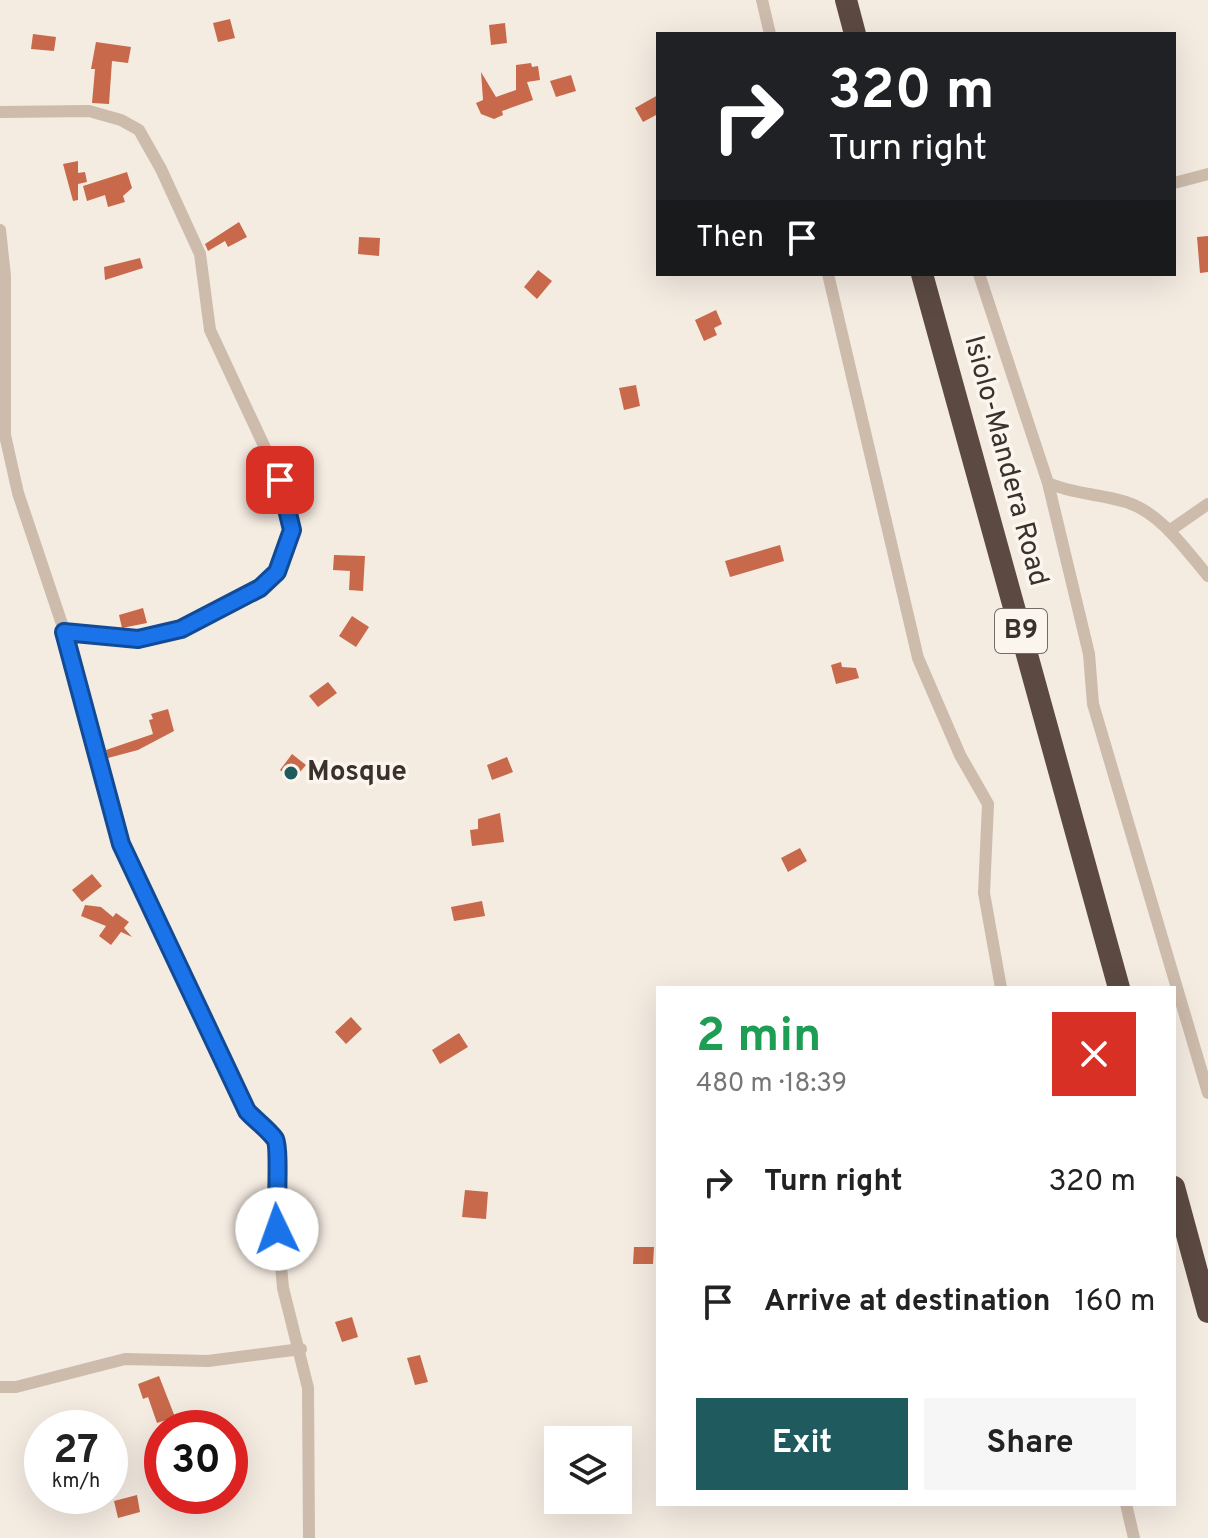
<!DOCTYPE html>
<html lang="en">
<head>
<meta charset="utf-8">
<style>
	body { margin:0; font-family:Overpass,sans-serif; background:#f6f6f6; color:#222; height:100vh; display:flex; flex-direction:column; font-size:30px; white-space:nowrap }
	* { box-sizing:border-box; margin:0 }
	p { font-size:26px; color:#767676 }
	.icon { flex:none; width:44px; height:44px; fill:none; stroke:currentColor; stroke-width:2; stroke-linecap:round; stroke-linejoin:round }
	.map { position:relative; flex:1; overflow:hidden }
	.side { position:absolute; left:656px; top:986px; width:520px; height:520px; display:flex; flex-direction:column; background:#fff; border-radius:0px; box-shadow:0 8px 32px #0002 }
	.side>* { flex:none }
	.hud { position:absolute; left:656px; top:32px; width:520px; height:244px; border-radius:0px; box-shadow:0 8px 32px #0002; background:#202124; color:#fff; overflow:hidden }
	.buttons { position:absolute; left:544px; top:1426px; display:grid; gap:16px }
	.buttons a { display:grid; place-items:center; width:88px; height:88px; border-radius:0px; background:#fff; box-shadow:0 8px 32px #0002; font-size:40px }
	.speed { position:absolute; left:24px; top:1410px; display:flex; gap:16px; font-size:40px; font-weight:700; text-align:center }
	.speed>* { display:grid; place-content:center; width:104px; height:104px; border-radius:50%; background:#fff; box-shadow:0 8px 32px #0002; line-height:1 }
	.speed small { font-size:20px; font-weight:400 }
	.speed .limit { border:12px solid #d22; background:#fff; color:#111 }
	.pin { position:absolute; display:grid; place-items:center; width:68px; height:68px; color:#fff; margin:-34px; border-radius:16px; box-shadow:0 4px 12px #0006 }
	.me { position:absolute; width:88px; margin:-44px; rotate:357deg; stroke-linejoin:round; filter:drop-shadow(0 0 6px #0008) }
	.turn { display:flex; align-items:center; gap:28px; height:168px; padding:0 40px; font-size:36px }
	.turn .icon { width:104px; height:104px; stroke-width:2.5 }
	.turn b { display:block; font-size:56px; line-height:68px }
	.then { display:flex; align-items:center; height:76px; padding:0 40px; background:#0003; gap:16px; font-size:30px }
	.round { display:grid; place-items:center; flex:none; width:84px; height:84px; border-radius:0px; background:#f6f6f6 }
	.headline { display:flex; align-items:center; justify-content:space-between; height:136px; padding:0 40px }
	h1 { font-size:48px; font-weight:700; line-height:60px; color:#1e9e55 }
	.button { display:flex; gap:16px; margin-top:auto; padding:16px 40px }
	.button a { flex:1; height:92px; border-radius:0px; background:#1f5a5e; color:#fff; font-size:32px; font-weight:700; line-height:92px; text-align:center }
	.button a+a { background:#f6f6f6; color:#222 }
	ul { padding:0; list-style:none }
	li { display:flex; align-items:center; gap:24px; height:120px; padding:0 40px }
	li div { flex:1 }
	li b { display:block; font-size:30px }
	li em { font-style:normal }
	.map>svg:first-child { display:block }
	.building { fill:#c8694b }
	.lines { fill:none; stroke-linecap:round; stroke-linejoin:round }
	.street { stroke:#cdbbac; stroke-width:12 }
	.highway { stroke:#5c4a42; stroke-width:22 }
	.route-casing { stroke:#114b97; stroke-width:20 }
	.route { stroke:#1a73e8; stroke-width:14 }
	.poi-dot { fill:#1f5a5e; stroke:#fbf5ee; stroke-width:3 }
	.labels { text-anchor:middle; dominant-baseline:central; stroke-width:7; stroke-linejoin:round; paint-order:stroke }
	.shield { fill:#fbf5ee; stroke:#756b66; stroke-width:2 }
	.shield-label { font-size:26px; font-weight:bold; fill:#3b302b }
	.street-label { font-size:28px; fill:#3b302b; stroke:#fbf5ee }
	.poi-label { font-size:28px; font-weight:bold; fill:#3b302b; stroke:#fbf5ee; text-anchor:start }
</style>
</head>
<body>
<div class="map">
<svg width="1208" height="1538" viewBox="0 0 1208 1538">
	<rect width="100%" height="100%" fill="#f4ebe1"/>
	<path class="building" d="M230,19L235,38L218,42L213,23Z
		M505,23L507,43L491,45L489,25Z
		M33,34L56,37L54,51L31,49Z
		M96,42L131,47L128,63L112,61L109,104L92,103L95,69H91Z
		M531,63L532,67L538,66L540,80L527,82L533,100L502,111L503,115L494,119L481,114L476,103L483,100L481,72L496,97L516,90V65Z
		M571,75L576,91L556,97L550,81Z
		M658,95V114L643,122L635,108Z
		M78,161V173L85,172L87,182L78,184V200L73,201L63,164Z
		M127,172L132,188L123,196L125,202L108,207L105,195L87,201L83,186Z
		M239,222L247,237L228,247L225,241L208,251L205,244Z
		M1208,236V272L1200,273L1197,237Z
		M359,237L380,238L379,256L358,254Z
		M140,258L143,268L105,280L104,267Z
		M538,270L552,281L537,299L524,287Z
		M716,310L722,324L714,328L717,335L704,341L695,320Z
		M636,385L640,406L624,410L619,388Z
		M780,545L784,561L730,577L725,561Z
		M334,555L365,556L363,591L349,590L350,571L333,570Z
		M143,608L147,623L122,628L119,615Z
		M352,616L369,627L356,647L339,636Z
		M841,662L842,667L856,668L859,678L836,684L831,665Z
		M328,682L337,693L318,707L309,696Z
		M168,709L174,731L138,750L108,758L106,750L153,734L149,720L153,719L151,714Z
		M292,754L306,765L293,780L280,770Z
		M507,757L513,772L492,780L487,765Z
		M500,813L504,842L472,846L470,830L478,829V819Z
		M800,848L807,861L788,872L781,858Z
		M92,874L102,886L82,902L72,890Z
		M482,901L485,916L454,921L451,907Z
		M85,905L101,907L113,917L116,913L129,922L124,928L132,937L121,932L111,945L99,936L106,926L81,916Z
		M351,1017L362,1029L346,1044L335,1032Z
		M459,1033L468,1047L440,1064L432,1050Z
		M465,1190L488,1192L486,1219L462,1217Z
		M634,1247H654L653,1264H633Z
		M352,1317L358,1337L342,1342L335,1322Z
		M420,1355L428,1382L415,1385L407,1358Z
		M159,1376L175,1417L157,1423L148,1397L143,1399L138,1384Z
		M137,1495L140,1512L118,1518L114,1501Z"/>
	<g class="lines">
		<path class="street" d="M762,0L770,34
			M0,112L89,111L121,120L139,130L161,169L200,254L210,330L280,480L292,530L277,572L260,588L181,629L138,639L64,632
			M1174,183L1208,174
			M0,230L5,276V435L18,493L70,648L121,844L247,1111L274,1136L278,1145L275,1199L283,1288L308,1388L309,1538
			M828,274L918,658L960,755L988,804L984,893L1001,988
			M979,274L1048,483L1089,654L1093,704L1208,1093
			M1048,483C1073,494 1100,494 1126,502C1161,513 1185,549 1208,576
			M1169,531L1208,504
			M0,1387H16L125,1359L208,1361L301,1349
			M1126,1504L1134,1538"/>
		<path class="highway" d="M846,0L855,34
			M922,274L1119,988
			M1174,1187L1208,1312"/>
	</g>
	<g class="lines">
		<defs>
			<path id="route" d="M277,1229C276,1212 280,1147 275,1139C268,1129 255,1120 247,1111L121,844L64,632L138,639L181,629L260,588L277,572L292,530L280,480"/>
		</defs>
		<use href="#route" class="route-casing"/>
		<use href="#route" class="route"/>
	</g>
	<circle class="poi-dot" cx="291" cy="773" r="8"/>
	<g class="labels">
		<rect class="shield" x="995" y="609" width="52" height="44" rx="6"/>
		<g class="shield-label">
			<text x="1021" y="631">B9</text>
		</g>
		<g class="street-label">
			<text transform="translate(1005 461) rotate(75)">Isiolo-Mandera Road</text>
		</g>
		<g class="poi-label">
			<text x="307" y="773">Mosque</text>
		</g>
	</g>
</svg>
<div class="buttons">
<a><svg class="icon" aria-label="layers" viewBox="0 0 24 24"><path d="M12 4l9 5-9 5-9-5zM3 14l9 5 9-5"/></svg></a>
</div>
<div class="speed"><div>27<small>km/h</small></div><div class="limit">30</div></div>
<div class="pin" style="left:280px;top:480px;background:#d93025"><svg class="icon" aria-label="arrive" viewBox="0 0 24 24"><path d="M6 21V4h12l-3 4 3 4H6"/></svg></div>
<svg class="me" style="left:277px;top:1229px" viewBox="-20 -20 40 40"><circle r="19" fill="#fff"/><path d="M0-13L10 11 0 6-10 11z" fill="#1a73e8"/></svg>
<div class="hud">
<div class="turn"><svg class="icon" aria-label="right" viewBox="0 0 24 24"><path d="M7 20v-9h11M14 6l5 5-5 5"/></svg><div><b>320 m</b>Turn right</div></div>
<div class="then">Then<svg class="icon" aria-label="arrive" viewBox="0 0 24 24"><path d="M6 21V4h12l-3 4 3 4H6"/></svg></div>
</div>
<section class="side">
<div class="headline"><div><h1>2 min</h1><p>480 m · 18:39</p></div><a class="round" style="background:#d93025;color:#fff"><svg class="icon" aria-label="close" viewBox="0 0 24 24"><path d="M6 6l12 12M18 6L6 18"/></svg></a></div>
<ul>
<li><svg class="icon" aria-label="right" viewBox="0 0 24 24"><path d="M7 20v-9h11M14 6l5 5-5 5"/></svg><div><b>Turn right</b></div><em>320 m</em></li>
<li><svg class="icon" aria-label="arrive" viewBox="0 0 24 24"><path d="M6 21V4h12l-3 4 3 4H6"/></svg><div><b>Arrive at destination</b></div><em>160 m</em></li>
</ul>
<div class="button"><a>Exit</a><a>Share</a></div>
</section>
</div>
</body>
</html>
